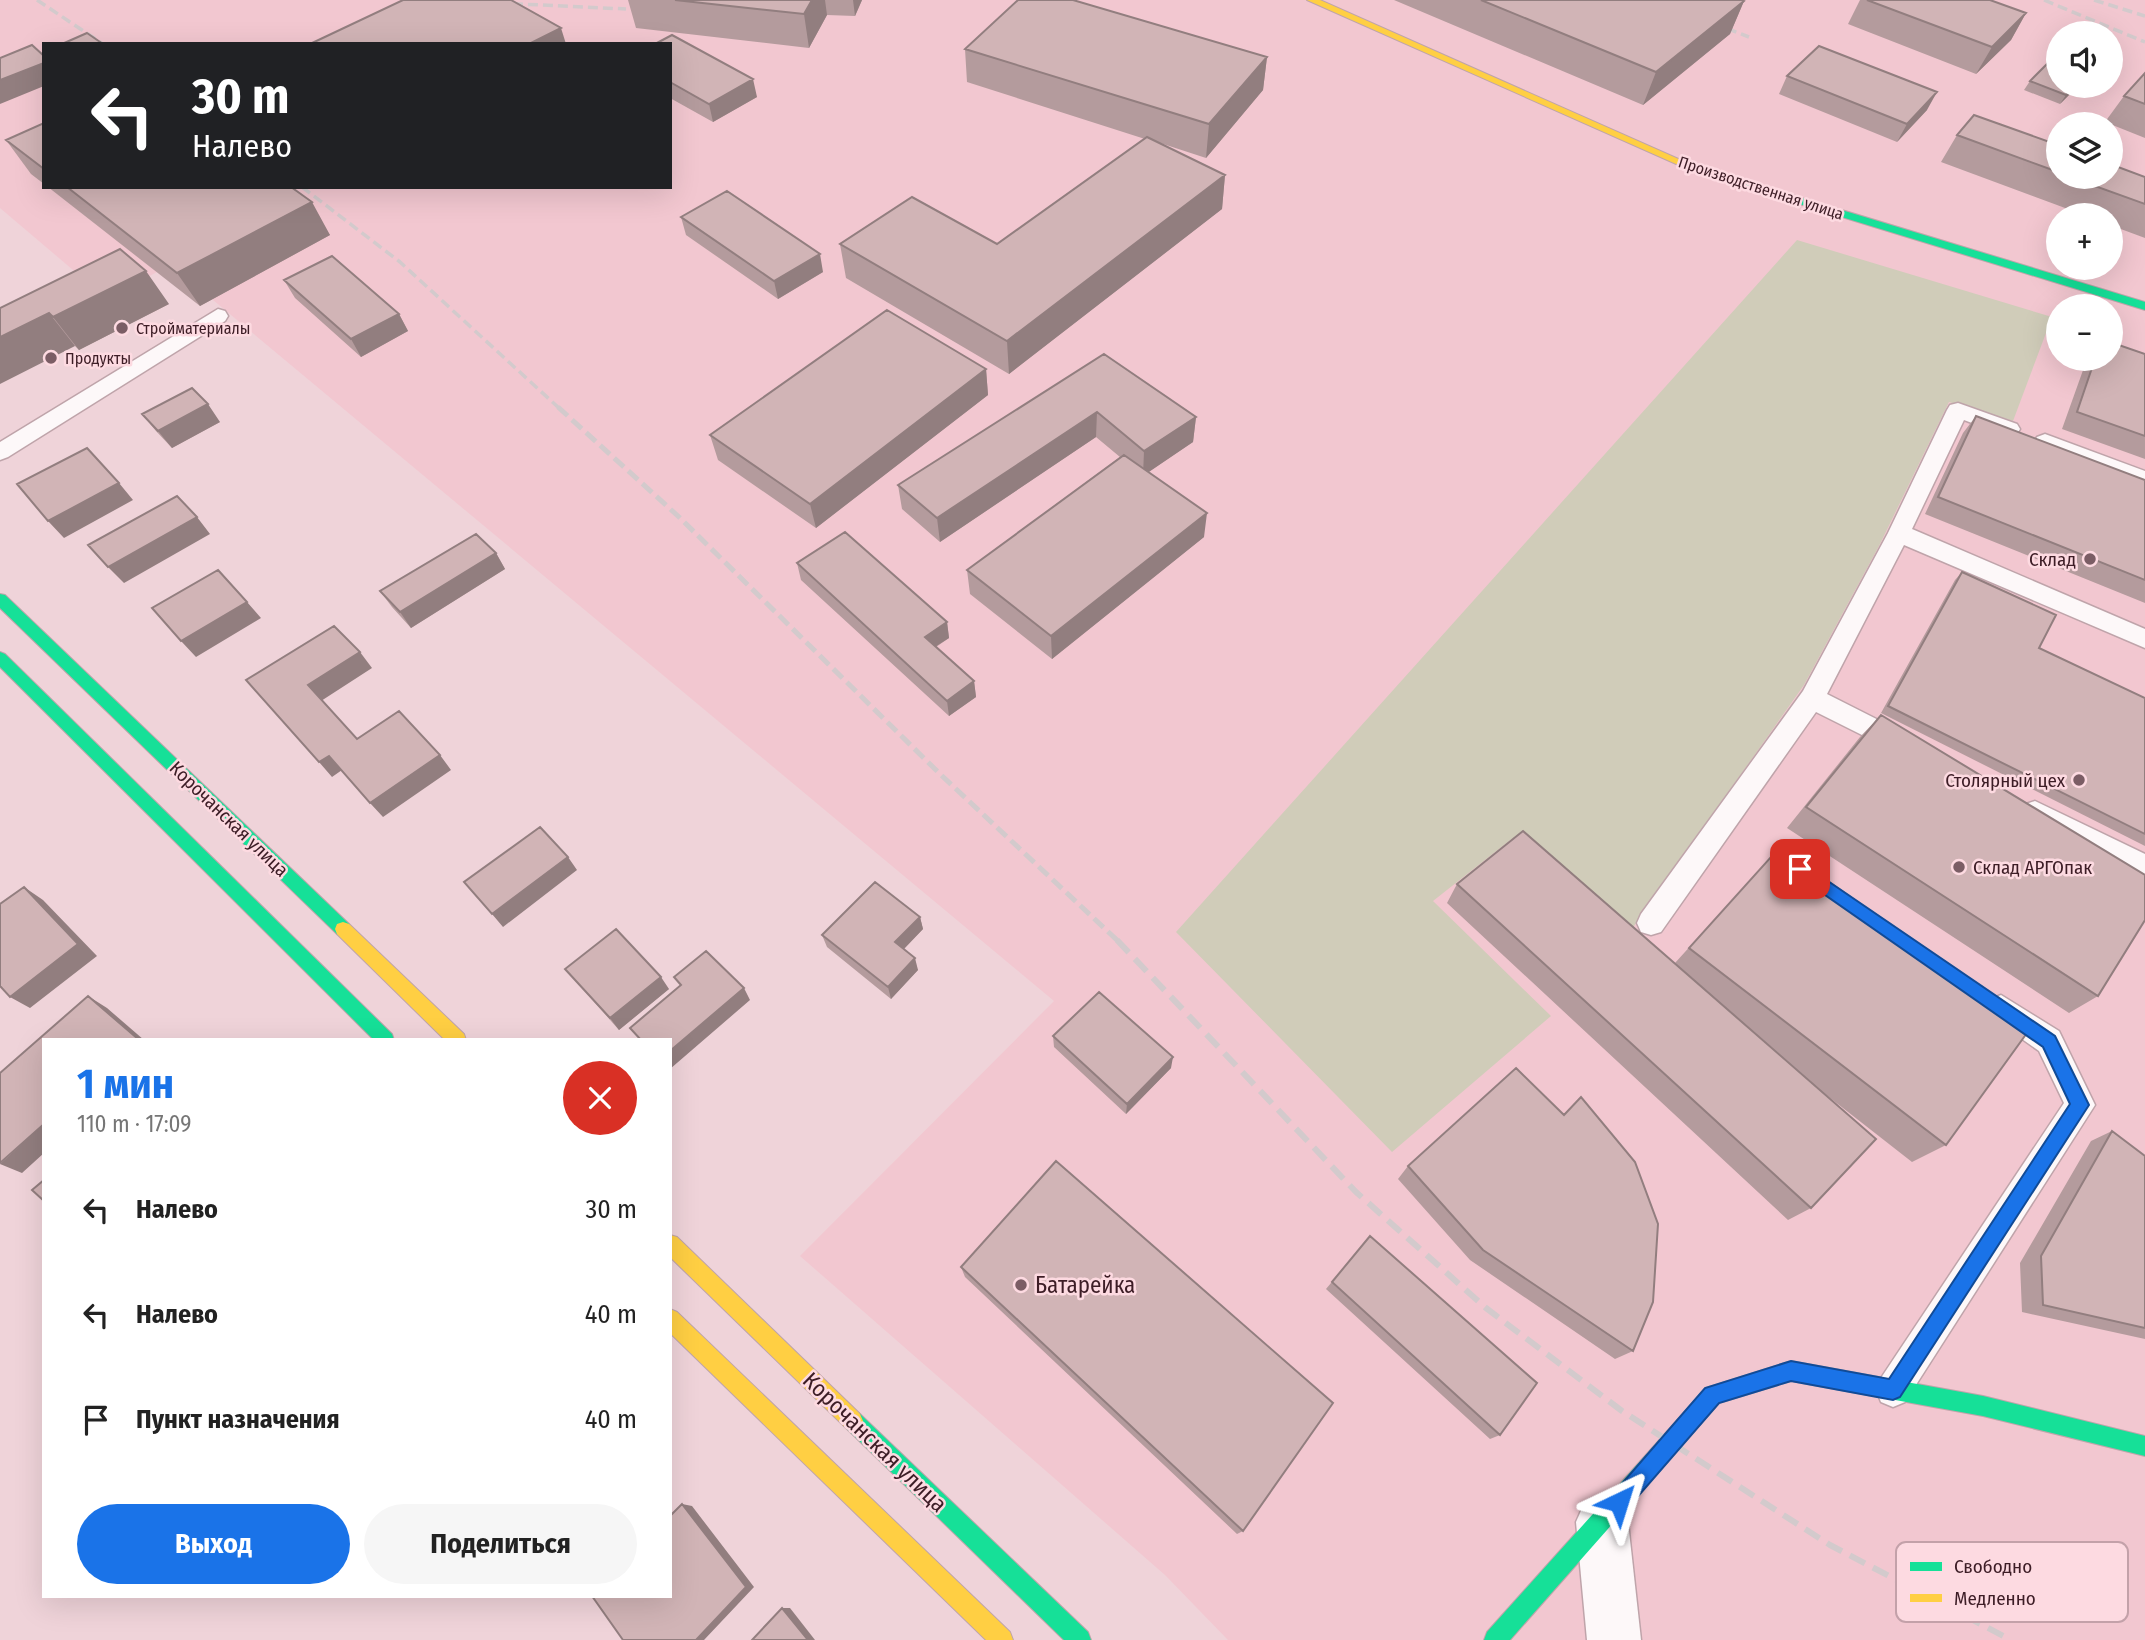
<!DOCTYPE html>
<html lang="ru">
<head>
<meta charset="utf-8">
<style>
	body { margin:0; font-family:"Fira Sans Condensed",sans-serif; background:#f6f6f6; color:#222; height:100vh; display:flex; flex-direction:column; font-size:26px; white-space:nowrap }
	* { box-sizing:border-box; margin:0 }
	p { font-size:23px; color:#767676 }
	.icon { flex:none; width:38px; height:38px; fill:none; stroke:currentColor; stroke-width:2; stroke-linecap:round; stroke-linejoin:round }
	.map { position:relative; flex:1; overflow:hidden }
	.sheet { position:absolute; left:42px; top:1038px; width:630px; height:560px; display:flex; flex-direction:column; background:#fff; border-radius:0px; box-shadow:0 7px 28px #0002 }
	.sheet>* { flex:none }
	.hud { position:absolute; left:42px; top:42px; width:630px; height:147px; border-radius:0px; box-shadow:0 7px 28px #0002; background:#202124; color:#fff; overflow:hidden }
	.fabs { position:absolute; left:2046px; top:21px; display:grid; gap:14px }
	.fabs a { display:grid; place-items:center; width:77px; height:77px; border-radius:50%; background:#fff; box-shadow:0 7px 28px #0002; font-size:35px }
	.pin { position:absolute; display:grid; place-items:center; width:60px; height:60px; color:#fff; margin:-30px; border-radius:14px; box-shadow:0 4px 10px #0006 }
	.me { position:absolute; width:77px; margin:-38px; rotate:41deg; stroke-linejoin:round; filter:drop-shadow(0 0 5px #0008) }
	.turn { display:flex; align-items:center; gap:24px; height:147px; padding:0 35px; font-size:32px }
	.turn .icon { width:91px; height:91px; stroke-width:2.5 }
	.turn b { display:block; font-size:49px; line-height:60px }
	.round { display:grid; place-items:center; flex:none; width:74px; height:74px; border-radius:37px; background:#f6f6f6 }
	.headline { display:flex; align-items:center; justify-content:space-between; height:119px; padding:0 35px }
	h1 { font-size:42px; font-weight:700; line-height:52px; color:#1a73e8 }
	.button { display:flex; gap:14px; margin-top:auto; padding:14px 35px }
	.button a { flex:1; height:80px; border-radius:42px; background:#1a73e8; color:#fff; font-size:28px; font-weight:700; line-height:80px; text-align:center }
	.button a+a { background:#f6f6f6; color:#222 }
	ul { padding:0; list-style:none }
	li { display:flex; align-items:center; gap:21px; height:105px; padding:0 35px }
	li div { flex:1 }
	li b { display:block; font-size:26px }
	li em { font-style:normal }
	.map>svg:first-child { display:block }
	.built { fill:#f2c7d0; fill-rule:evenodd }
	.green { fill:#d0ccb9 }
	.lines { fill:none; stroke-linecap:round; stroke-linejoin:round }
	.lane-casing { stroke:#bfa4aa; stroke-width:3 }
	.street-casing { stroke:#bfa4aa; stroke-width:3 }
	.fast-casing { stroke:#bfa4aa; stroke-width:2 }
	.slow-casing { stroke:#bfa4aa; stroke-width:2 }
	.lane { fill:#fdf8f9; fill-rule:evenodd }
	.street { fill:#fdf8f9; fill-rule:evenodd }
	.fast { fill:#16e098; fill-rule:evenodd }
	.slow { fill:#ffcf43; fill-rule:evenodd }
	.rail-far2 { stroke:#d3cacc; stroke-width:3.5; stroke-dasharray:10 5; stroke-linecap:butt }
	.rail-far1 { stroke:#d3cacc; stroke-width:5; stroke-dasharray:13 6; stroke-linecap:butt }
	.rail { stroke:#d3cacc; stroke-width:6; stroke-dasharray:17 9; stroke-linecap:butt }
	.wall { fill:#b49b9d }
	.shaded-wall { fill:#927e7f }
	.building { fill:#d1b4b6; stroke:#927e7f; stroke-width:2 }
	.route { fill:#1a73e8; stroke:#114b97; stroke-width:2 }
	.poi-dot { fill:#7b5d65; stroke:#fddae1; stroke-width:2.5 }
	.labels { text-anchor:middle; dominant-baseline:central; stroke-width:5; stroke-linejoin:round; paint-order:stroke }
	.far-street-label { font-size:16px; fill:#3d1d26; stroke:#fddae1 }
	.far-poi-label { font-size:16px; fill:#3d1d26; stroke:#fddae1; text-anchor:start }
	.poi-label { font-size:19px; fill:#3d1d26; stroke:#fddae1; text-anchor:end }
	.street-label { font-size:19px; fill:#3d1d26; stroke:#fddae1 }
	.near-poi-label { font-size:23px; fill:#3d1d26; stroke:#fddae1; text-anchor:start }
	.near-street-label { font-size:23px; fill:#3d1d26; stroke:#fddae1 }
	.key { fill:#fddae1; stroke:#c3a1a9; stroke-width:2 }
	.key-label { font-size:19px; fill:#3d1d26 }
</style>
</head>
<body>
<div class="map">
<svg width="2145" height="1640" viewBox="0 0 2145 1640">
	<rect width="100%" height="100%" fill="#efd3d9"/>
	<path class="built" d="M0,0H2145V1640H1228L1165,1575L800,1256L1054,1001L171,265L106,298L0,208ZM2058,33H2110V86H2058ZM44,44H670V187H44ZM2058,124H2110V177H2058ZM2058,215H2110V268H2058ZM2058,306H2110V359H2058Z"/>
	<path class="green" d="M1797,240L2052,317L2013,421L1949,402L1879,546L1804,685L1627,936L1513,838L1433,901L1551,1016L1392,1152L1176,932Z"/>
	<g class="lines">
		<defs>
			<path id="lane" d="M218,309L225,311L228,316L225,321L8,457L0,460V442Z
				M1958,403L2017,424L2020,429L2017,434L2009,437L1964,420L1912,529L2145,629V648L1904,545L1827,694L1910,736L1914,743L1910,750L1901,753L1892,750L1816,712L1661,932L1651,935L1641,932L1637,923L1641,914L1803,691L1888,533L1947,410L1950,405Z
				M2045,434L2145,471V488L2037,447L2034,442L2037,437Z
				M2035,801L2145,854V879L2026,820L2022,812L2026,804Z
				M2001,995L2059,1031L2095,1105L1905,1402L1893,1407L1881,1402L1876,1390L1881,1378L2064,1103L2039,1051L1991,1017L1987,1008L1991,999Z"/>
			<path id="street" d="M1602,1496L1620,1504L1628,1522L1641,1640H1587L1576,1522L1584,1504Z"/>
			<path id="fast" d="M1692,167H1700L2145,302V310L1692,171Z
				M0,594L5,595L349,924L351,929L349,934L343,936L337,934L0,608Z
				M0,652L5,654L392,1034L394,1040H374L0,667Z
				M1791,1361L1983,1396L2145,1436V1456L1983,1416L1791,1381L1719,1403L1510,1640H1484L1487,1632L1706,1388Z
				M853,1411L860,1414L1088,1632L1091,1640H1064L846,1428L843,1421L846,1414Z"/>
			<path id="slow" d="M1307,0H1320L1701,169L1692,171Z
				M343,922L349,924L464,1034L466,1040H445L337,934L335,929L337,924Z
				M670,1235L677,1237L860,1414L863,1421L860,1428L853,1431L846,1428L670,1257Z
				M670,1309L677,1312L1010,1632L1013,1640H986L670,1333Z"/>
		</defs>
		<use href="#lane" class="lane-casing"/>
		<use href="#street" class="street-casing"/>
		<use href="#fast" class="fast-casing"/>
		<use href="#slow" class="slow-casing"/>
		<use href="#lane" class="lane"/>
		<use href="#street" class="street"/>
		<use href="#fast" class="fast"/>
		<use href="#slow" class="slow"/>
		<path class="rail-far2" d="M37,0L103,44
			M2044,0L2145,42
			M2094,0L2145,16
			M498,3L626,9
			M1713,23L1749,37
			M302,187L400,262L560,409"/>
		<path class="rail-far1" d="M558,407L679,517L939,773L1119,942"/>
		<path class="rail" d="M1117,940L1356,1192L1486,1308L1622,1411L1830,1545L2011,1640"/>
	</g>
	<path class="wall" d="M628,0H862L855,16L827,15L809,48L636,28Z
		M1394,0H1742L1744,1L1730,34L1643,105Z
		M1860,0H1990L2026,13L2011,40L1976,74L1848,24Z
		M670,44L757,97L713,122L670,98Z
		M965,49L1267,57L1263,90L1206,158L1157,142L1225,175L1222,209L1009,374L846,278L840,244H997L1145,139L967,82Z
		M2145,73V138L2105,122L2124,96Z
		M1787,76L1927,110L1897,142L1779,94Z
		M2030,81L2058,86H2078L2060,104L2024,90Z
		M44,123V184L31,174L6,140Z
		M1957,135L2058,145V177H2145V238L2110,225V215H2084L1941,162Z
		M48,187H291L330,235L200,306Z
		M681,217L823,272L778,299L686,235Z
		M284,280L399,314L408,331L361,357L295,298Z
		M169,304L79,350L75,346L0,308Z
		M1104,354L1196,417L1193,442L1148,472L1204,537L1052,659L970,594L967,570L1120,457L1096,437L940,542L902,509L898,485Z
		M2145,354V459L2062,429L2087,359H2110Z
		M986,369L988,395L816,528L718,460L710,435Z
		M142,414L220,422L172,448L156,431Z
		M1976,416L2145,480V603L1925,514L1963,433Z
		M496,553L505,569L411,628L392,607L380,591Z
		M797,563L947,622L949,638L936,647L974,681L976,697L949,716L801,580Z
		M1962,572L2039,648L2145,698V846L1881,713L1955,580Z
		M1881,715L2098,996L2069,1013L1787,828L1860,737Z
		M1780,847L1946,1145L1912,1162L1825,1094L1811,1208L1788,1220L1447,903L1457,884L1675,963Z
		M920,917L923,929L904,949L918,970L891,999L827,947L822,935Z
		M565,969L669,989L619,1030Z
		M1053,1036L1171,1068L1126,1114L1054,1047Z
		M1581,1097L1633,1351L1615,1359L1470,1260L1398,1179L1408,1166L1564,1114Z
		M2112,1131L2145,1156V1339L2022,1312L2020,1263L2091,1141Z
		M1370,1236L1500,1435L1490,1439L1326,1289Z
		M961,1267L1243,1531L1237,1534L965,1277Z"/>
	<path class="shaded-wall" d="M812,0H825L827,15L809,48L804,14Z
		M853,0H862L855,16Z
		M1744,1L1730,34L1643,105L1656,72Z
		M2026,13L2011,40L1976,74L1992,47Z
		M561,28L566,44H529Z
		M1267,57L1263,90L1206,158L1209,124Z
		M44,63V86L0,104V80Z
		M753,79L757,97L713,122L709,104Z
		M2075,86H2078L2060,104L2066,95Z
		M1937,92L1927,110L1897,142L1907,124Z
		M1225,175L1222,209L1009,374L1007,341Z
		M312,202L330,235L200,306L177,273Z
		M820,254L823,272L778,299L774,281Z
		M146,271L169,304L79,350L53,317Z
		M49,313L75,346L0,384V337Z
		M399,314L408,331L361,357L351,339Z
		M986,369L988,395L816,528L810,504Z
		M208,404L220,422L172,448L158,431Z
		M1097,412L1096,437L940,542L937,518Z
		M1196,417L1193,442L1143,476L1144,451Z
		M119,483L133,500L64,538L48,521Z
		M1207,513L1204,537L1052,659L1051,636Z
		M197,517L210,534L124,583L108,567Z
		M496,553L505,569L411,628L400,612Z
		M247,602L261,618L196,657L181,641Z
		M947,622L949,638L927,652L925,637Z
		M360,652L372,668L321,701L308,685Z
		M974,681L976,697L949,716L947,701Z
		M440,755L451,770L383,817L370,803Z
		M329,756L342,770L332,777L319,762Z
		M568,857L577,870L503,927L492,914Z
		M24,887L43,900L97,956L30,1008L10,997Z
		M920,917L923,929L898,955L895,942Z
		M915,958L918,970L891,999L888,987Z
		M661,977L669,989L619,1030L610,1018Z
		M744,988L750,1000L670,1069V1051Z
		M88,996L107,1008L144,1040H137Z
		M1173,1057L1171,1068L1126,1114L1127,1104Z
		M44,1124V1153L22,1173L0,1164Z
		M682,1504L692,1506L754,1587L704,1640H696Z
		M782,1608H790L815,1640H808Z"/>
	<path class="building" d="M403,0H511L561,28L529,44H310Z
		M675,0H812L804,14Z
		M1018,0H1073L1267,57L1209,124L965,49Z
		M1481,0H1742L1744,1L1656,72Z
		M1867,0H1990L2026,13L1992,47Z
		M87,33L103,44H62Z
		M672,35L753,79L709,104L670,82V44H655Z
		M32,45L44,56V63L0,80V58Z
		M1819,46L1937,92L1907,124L1787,76Z
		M2058,53V86H2075L2066,95L2030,81Z
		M2145,73V104L2124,96Z
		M1974,115L2058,145V172L1957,135Z
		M44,123V169L6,140Z
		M1147,137L1225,175L1007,341L840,244L912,197L997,244Z
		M2110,164L2145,177V204L2070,177H2110Z
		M67,187H291L312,202L177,273Z
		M727,191L820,254L774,281L681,217Z
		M120,249L146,271L53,317L49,313L0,337V308Z
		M332,256L399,314L351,339L284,280Z
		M887,310L986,369L810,504L710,435Z
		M2110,342L2145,354V436L2077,412L2095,359H2110Z
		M1104,354L1196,417L1144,451L1097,412L937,518L898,485Z
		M192,388L208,404L158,431L142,414Z
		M1976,416L2145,480V580L1938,497Z
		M87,448L119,483L48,521L17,484Z
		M1124,455L1207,513L1051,636L967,570Z
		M177,496L197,517L108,567L88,545Z
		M845,532L947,622L925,637L974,681L947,701L797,563Z
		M476,534L496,553L400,612L380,591Z
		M218,570L247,602L181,641L152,608Z
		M1962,572L2056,615L2039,648L2145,698V834L1888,706Z
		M334,626L360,652L308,685L357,739L399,711L440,755L370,803L329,756L319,762L246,680Z
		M1881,715L2145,875V920L2098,996L1806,807Z
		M540,827L568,857L492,914L464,882Z
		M1523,831L1876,1139L1811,1208L1457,884Z
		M1780,847L2032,1026L1946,1145L1689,948Z
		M875,882L920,917L895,942L915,958L888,987L822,935Z
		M24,887L78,944L10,997L0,986V904Z
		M616,929L661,977L610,1018L565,969Z
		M706,951L744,988L670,1051V1040H641L630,1028L681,985L674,977Z
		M1099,992L1173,1057L1127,1104L1053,1036Z
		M88,996L138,1039L44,1040V1124L0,1163V1073Z
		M1516,1068L1564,1115L1581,1097L1635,1162L1658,1224L1653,1302L1633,1351L1483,1250L1408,1166Z
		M2112,1131L2145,1156V1328L2043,1305L2041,1256Z
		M1056,1161L1333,1403L1243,1531L961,1267Z
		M44,1180V1201L32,1190Z
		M1370,1236L1537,1383L1500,1435L1332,1282Z
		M682,1504L746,1587L696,1640H623L592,1596H670V1516Z
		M782,1608L808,1640H752Z"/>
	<path class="route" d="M1800,862L2055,1036L2089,1105L1900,1397L1893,1400L1791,1381L1719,1403L1627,1509L1619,1513L1612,1509L1609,1502L1612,1495L1705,1388L1791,1361L1889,1379L2070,1104L2043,1047L1795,874L1792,869L1795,864Z"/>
	<g class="poi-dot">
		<circle cx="122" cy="328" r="7"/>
		<circle cx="51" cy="358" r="7"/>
		<circle cx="2090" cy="559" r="7"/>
		<circle cx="2079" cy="780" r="7"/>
		<circle cx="1959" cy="867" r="7"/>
		<circle cx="1021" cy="1285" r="7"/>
	</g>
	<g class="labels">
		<g class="far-street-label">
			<text transform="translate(1761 188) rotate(18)">Производственная улица</text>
		</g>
		<g class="far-poi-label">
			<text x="136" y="328">Стройматериалы</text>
			<text x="65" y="358">Продукты</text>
		</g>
		<g class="poi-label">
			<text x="2076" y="559">Склад</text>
			<text x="2065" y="780">Столярный цех</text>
			<text x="1973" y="867" text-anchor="start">Склад АРГОпак</text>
		</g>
		<g class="street-label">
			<text transform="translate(229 819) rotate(44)">Корочанская улица</text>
		</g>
		<g class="near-poi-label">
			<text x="1035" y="1285">Батарейка</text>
		</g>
		<g class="near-street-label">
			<text transform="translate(875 1442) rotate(44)">Корочанская улица</text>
		</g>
	</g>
	<rect x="1896" y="1542" width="232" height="80" rx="10" class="key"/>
	<rect x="1910" y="1562" width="32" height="9" fill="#16e098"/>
	<rect x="1910" y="1594" width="32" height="8" fill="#ffcf43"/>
	<g class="key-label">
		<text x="1954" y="1573">Свободно</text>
		<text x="1954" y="1605">Медленно</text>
	</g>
</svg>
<div class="fabs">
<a><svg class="icon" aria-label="sound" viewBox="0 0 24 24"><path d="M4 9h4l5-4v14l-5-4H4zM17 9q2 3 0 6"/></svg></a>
<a><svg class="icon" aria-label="layers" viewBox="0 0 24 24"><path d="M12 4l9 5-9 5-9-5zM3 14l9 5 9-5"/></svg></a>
<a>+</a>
<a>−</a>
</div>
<div class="pin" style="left:1800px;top:869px;background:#d93025"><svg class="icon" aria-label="arrive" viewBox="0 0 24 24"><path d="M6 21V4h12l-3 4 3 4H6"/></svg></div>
<svg class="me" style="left:1619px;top:1502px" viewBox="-20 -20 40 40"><path d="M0-17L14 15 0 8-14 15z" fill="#1a73e8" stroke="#fff" stroke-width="4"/></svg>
<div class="hud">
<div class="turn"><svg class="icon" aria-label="left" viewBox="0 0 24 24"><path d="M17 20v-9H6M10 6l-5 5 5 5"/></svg><div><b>30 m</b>Налево</div></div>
</div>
<section class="sheet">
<div class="headline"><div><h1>1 мин</h1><p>110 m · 17:09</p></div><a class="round" style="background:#d93025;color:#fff"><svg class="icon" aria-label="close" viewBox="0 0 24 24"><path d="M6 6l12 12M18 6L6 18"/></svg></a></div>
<ul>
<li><svg class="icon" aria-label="left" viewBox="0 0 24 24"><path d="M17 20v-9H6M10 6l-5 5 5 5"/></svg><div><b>Налево</b></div><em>30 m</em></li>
<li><svg class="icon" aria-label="left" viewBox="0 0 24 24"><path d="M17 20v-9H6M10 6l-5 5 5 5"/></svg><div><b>Налево</b></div><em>40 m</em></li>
<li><svg class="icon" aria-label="arrive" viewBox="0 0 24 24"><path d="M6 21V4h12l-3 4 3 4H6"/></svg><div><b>Пункт назначения</b></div><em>40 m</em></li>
</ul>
<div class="button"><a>Выход</a><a>Поделиться</a></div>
</section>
</div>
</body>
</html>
